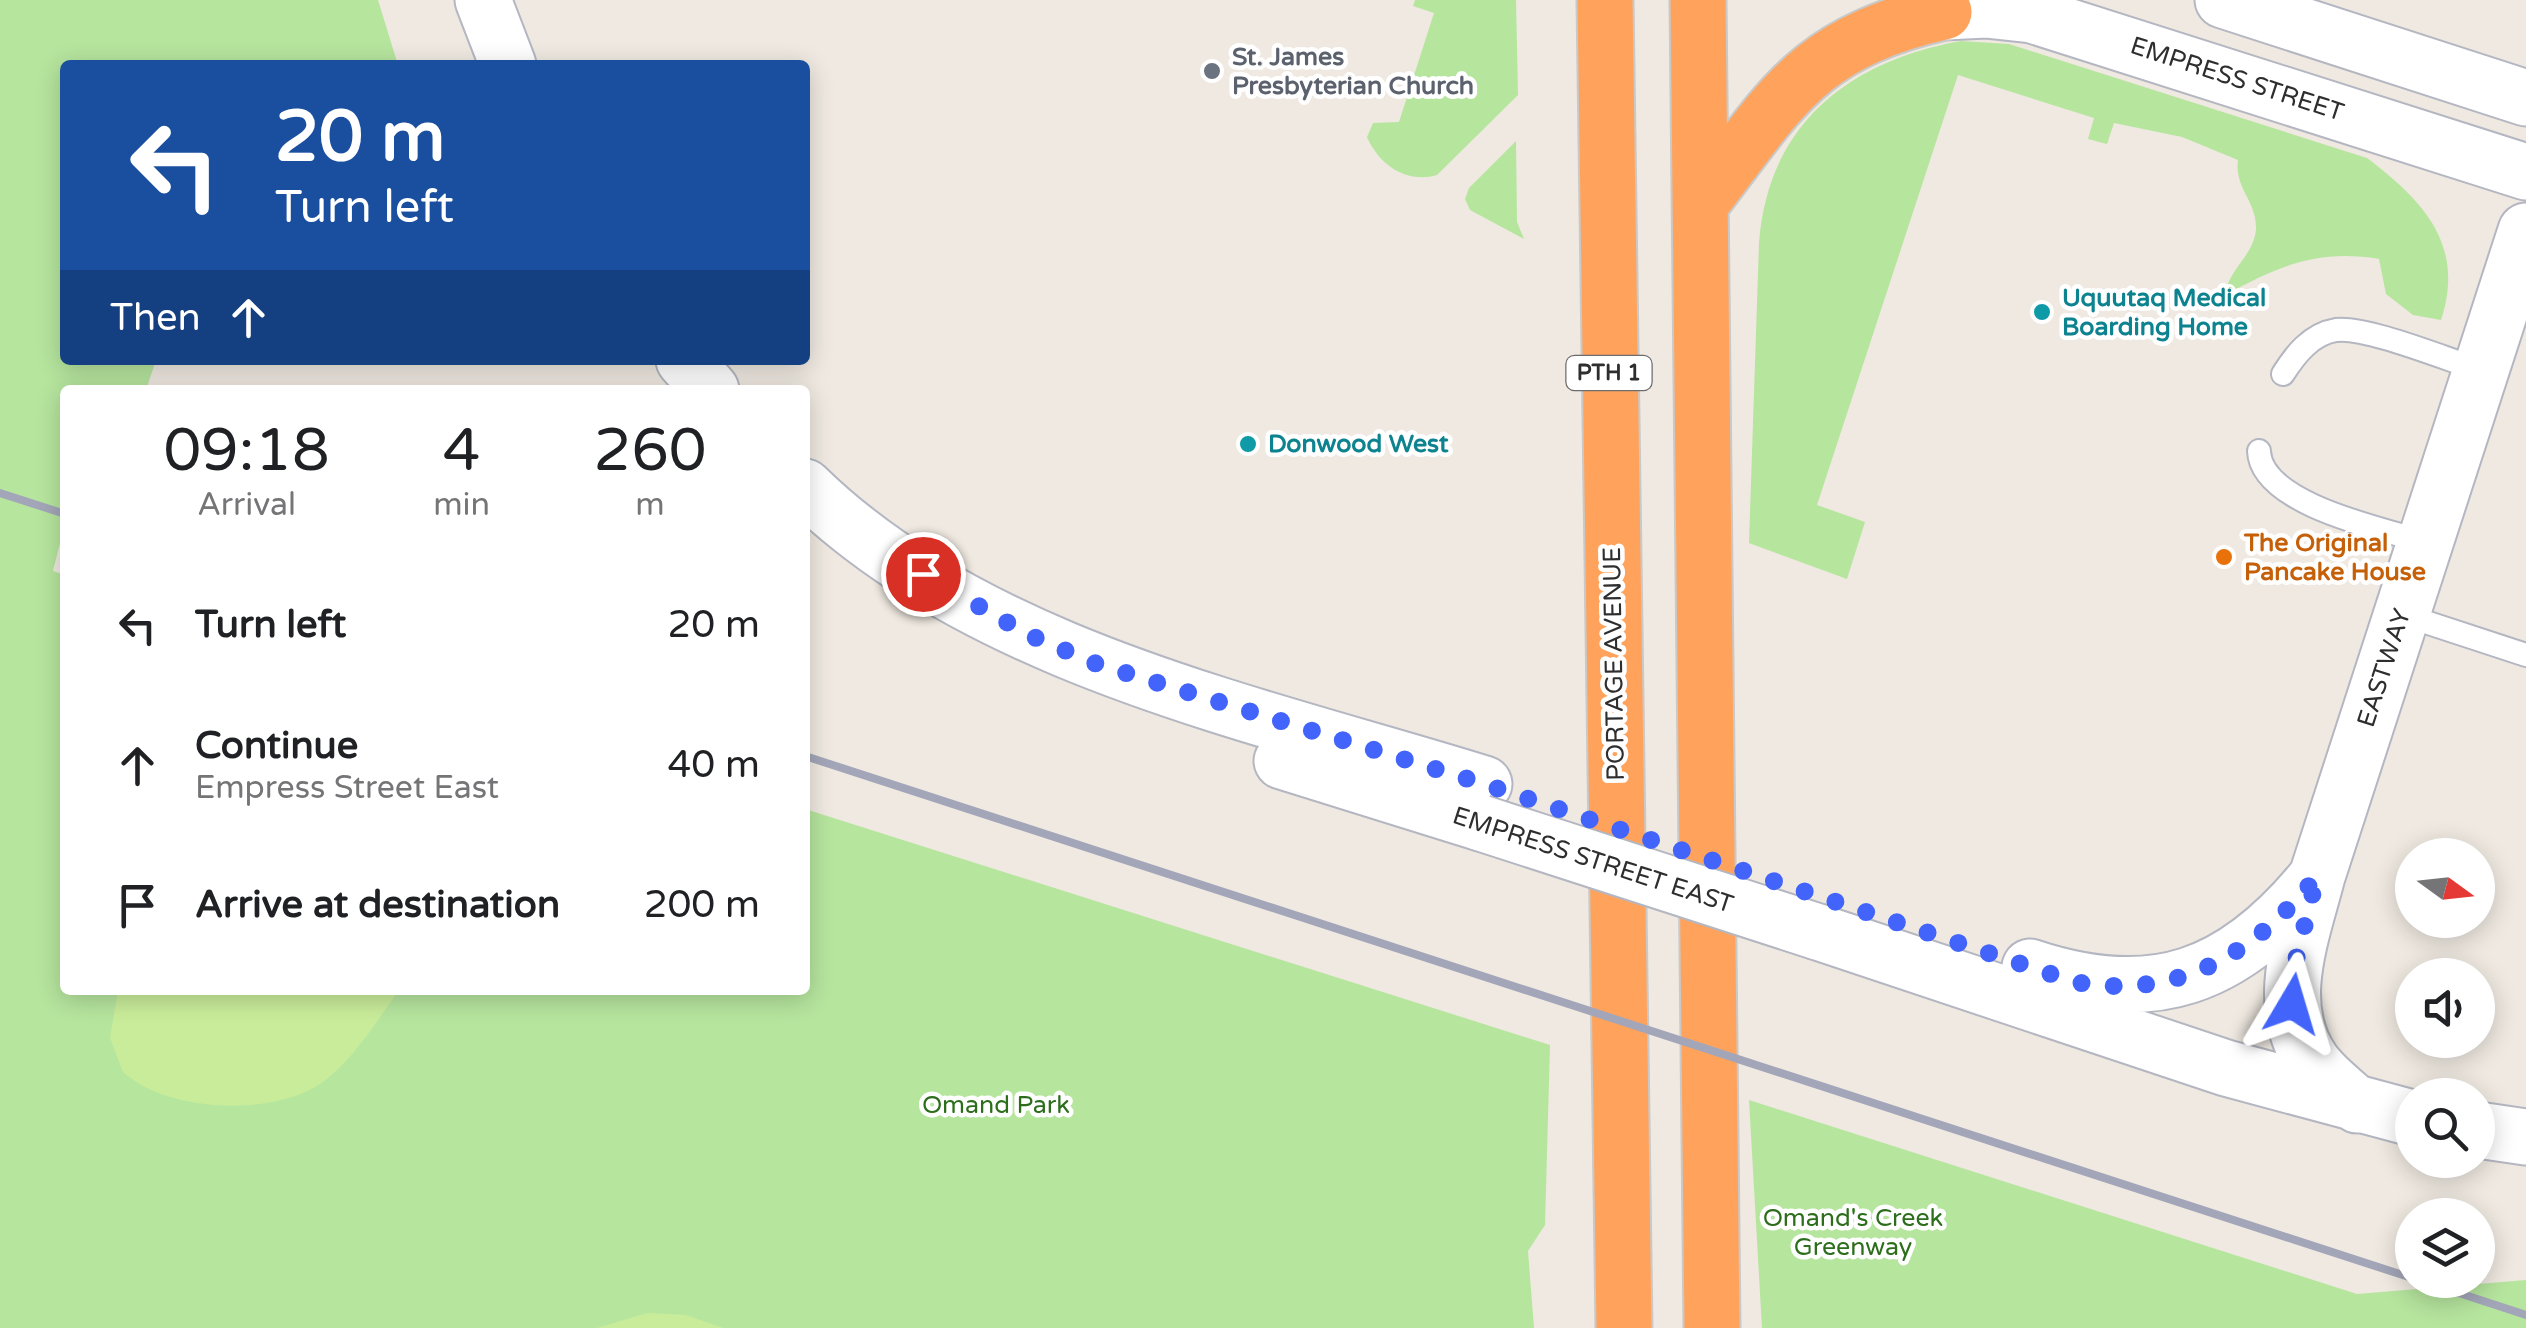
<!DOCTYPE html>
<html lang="en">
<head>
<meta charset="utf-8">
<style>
	body { margin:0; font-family:"Varela Round",sans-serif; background:#f2f2f2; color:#202124; height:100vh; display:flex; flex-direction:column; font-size:38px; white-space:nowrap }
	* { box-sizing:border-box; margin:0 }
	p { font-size:32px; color:#757577 }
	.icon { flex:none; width:55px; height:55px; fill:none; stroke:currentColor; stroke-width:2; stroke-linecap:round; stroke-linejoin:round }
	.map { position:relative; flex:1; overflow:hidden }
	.side { position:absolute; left:60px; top:385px; width:750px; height:610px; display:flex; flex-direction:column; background:#fff; border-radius:10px; box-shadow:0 5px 25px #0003 }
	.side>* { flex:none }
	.top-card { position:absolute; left:60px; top:60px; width:750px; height:305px; border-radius:10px; box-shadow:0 5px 25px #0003; background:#1a4fa0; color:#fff; overflow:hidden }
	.needle { width:65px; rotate:105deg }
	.controls { position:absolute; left:2395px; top:838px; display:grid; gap:20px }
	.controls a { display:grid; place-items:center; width:100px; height:100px; border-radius:50%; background:#fff; box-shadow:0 5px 25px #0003; font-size:50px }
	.pin { position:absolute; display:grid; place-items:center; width:85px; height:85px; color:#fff; margin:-42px; border:5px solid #fff; border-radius:50%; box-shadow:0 2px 10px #0007 }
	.me { position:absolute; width:110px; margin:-55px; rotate:7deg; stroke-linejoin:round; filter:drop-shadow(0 0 8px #0008) }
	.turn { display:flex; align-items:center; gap:35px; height:210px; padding:0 50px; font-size:45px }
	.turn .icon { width:130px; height:130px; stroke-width:2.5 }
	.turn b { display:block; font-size:70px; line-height:85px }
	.then { display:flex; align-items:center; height:95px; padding:0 50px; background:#0003; gap:20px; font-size:38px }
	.eta { display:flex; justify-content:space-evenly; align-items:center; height:170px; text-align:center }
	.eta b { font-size:60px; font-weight:600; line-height:70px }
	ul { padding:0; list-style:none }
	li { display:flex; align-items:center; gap:30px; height:140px; padding:0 50px }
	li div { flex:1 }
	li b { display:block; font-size:38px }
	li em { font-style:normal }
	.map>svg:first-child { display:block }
	.green { fill:#b6e59e }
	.pitch { fill:#c9ec9a }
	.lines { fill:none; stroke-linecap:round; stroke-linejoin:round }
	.lane-casing { stroke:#b4b7c1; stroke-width:26 }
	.secondary-casing { stroke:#b4b7c1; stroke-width:59 }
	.highway-casing { stroke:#c9c9c9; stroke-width:59 }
	.lane { stroke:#fff; stroke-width:22 }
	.secondary { stroke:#fff; stroke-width:55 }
	.highway { stroke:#ffa35c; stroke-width:55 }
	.rail { stroke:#a3a6b8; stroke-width:8 }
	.secondary-bridge-casing { stroke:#b4b7c1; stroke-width:59; stroke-linecap:butt }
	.secondary-bridge { stroke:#fff; stroke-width:55 }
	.route { stroke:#4264fb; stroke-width:18; stroke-dasharray:0 32.4 }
	.worship-dot { fill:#6b7280; stroke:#fff; stroke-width:4 }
	.culture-dot { fill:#0f9aa8; stroke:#fff; stroke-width:4 }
	.food-dot { fill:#e8710a; stroke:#fff; stroke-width:4 }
	.labels { text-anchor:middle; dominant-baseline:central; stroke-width:9; stroke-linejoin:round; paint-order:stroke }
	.shield { fill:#fff; stroke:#6d6d6d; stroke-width:2.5 }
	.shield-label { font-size:22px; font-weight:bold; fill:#2e2e2e }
	.worship-label { font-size:25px; font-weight:bold; fill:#5b616d; stroke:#fff; text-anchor:start }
	.street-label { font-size:25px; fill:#2e2e2e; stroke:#fff }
	.culture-label { font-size:25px; font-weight:bold; fill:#0d838f; stroke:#fff; text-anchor:start }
	.food-label { font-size:25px; font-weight:bold; fill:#c56008; stroke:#fff; text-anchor:start }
	.park-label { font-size:25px; fill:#2c6e1b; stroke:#fff }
</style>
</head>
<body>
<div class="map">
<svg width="2526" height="1328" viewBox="0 0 2526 1328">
	<rect width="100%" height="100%" fill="#efe9e1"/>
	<path class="green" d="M0,0H378L398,65H65V360H156L146,390H65V523L53,571L65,575V990H805V809L1550,1045L1545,1225L1528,1251L1534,1328H0Z
		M1415,0H1516L1518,95L1437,175C1407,184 1379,165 1367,137L1373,123L1399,122L1434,13L1413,6Z
		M1961,41L2009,44L2367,158C2422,200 2466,244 2441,320L2413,315L2386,294L2379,259C2317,249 2279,266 2225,295C2228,269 2254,256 2256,229C2257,201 2234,188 2238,160L2182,137L2114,123L2107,144L2088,139L2094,118L1958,75L1817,505L1865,522L1847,579L1749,543L1759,243C1768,124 1849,61 1961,41Z
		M1516,141L1517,222L1524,239L1470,210L1465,199L1469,188Z
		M1749,1100L2357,1294L2526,1280V1328H1762Z"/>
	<path class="pitch" d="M118,990H399C377,1021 352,1062 320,1084C270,1117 167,1112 123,1072L110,1038Z
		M647,1313L686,1315L723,1328H597Z"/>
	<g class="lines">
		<defs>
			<path id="lane" d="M2283,374C2295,355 2311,334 2336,330C2366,326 2448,360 2481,370
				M2259,451C2261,504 2382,529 2425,542
				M2401,614L2526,655"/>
			<path id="secondary" d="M483,0L508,65
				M2223,0L2526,98
				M1944,12L1986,10L2032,15L2526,172
				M684,360L711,390
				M805,487C978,657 1259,714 1484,784
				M1282,761L1481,823
				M1818,932L2226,1068L2412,1118
				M2030,967C2153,1008 2234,978 2315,879
				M2357,1105C2342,1091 2323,1077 2312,1061C2273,1005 2302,935 2317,876L2526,231
				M2478,1130L2526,1137"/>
			<path id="highway" d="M1605,0L1624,1328
				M1698,0L1712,1328
				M1702,202C1782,98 1807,43 1944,12"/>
		</defs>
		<use href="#lane" class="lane-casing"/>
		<use href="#secondary" class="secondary-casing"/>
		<use href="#highway" class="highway-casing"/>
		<use href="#lane" class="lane"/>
		<use href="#secondary" class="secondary"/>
		<use href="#highway" class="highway"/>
		<path class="rail" d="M0,493L65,514
			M805,756L2412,1278
			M2419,1280L2526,1315"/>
		<defs>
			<path id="secondary-bridge" d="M1481,823L1818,932"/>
		</defs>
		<use href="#secondary-bridge" class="secondary-bridge-casing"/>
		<use href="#secondary-bridge" class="secondary-bridge"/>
	</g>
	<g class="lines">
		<path class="route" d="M923,574L1029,635L1097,664L1484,784L2075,982C2178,1000 2253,955 2317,876L2294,968L2292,1004"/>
	</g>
	<circle class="worship-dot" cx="1212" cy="71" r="10"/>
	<g class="culture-dot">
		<circle cx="2042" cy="312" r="10"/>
		<circle cx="1248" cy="444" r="10"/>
	</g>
	<circle class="food-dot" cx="2224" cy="557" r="10"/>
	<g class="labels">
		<rect class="shield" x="1566.5" y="356" width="85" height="34" rx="8"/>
		<g class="shield-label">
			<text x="1609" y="373">PTH 1</text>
		</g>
		<g class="worship-label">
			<text x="1232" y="57">St. James<tspan x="1232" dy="29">Presbyterian Church</tspan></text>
		</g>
		<g class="street-label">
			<text transform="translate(2237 79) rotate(18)">EMPRESS STREET</text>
			<text transform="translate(1614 664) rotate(-91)">PORTAGE AVENUE</text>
			<text transform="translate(2384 668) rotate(-72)">EASTWAY</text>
			<text transform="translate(1593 860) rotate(18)">EMPRESS STREET EAST</text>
		</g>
		<g class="culture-label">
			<text x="2062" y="298">Uquutaq Medical<tspan x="2062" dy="29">Boarding Home</tspan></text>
			<text x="1268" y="444">Donwood West</text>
		</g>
		<g class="food-label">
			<text x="2244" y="543">The Original<tspan x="2244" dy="29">Pancake House</tspan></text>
		</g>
		<g class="park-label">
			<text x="996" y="1105">Omand Park</text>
			<text x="1853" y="1218">Omand's Creek<tspan x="1853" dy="29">Greenway</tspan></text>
		</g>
	</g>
</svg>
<div class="controls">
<a><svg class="needle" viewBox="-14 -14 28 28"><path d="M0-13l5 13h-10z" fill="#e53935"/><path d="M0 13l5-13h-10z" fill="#757577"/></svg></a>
<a><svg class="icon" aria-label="sound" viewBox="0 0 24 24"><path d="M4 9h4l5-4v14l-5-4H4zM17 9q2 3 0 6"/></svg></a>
<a><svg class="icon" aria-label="search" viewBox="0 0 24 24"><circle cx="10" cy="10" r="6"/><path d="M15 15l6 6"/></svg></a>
<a><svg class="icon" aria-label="layers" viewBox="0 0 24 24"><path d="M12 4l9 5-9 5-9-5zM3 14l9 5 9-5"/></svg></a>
</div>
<div class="pin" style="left:923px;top:574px;background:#d93025"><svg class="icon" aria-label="arrive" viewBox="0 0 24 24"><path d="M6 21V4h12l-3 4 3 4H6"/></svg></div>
<svg class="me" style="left:2292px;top:1004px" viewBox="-20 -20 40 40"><path d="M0-17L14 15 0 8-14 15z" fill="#4264fb" stroke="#fff" stroke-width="4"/></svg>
<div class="top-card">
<div class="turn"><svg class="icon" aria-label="left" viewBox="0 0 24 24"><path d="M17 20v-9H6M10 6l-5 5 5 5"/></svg><div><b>20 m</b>Turn left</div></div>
<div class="then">Then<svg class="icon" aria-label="ahead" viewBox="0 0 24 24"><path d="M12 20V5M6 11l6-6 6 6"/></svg></div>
</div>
<section class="side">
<div class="eta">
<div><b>09:18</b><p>Arrival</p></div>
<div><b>4</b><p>min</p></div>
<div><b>260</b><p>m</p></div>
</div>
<ul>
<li><svg class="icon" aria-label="left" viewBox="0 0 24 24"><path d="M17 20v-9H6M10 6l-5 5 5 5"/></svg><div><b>Turn left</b></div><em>20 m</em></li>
<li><svg class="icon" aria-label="ahead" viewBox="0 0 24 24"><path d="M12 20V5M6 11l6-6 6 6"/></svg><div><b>Continue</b><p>Empress Street East</p></div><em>40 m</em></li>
<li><svg class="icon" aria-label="arrive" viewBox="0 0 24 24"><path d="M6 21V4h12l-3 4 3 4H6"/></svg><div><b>Arrive at destination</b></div><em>200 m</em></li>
</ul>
</section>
</div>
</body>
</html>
